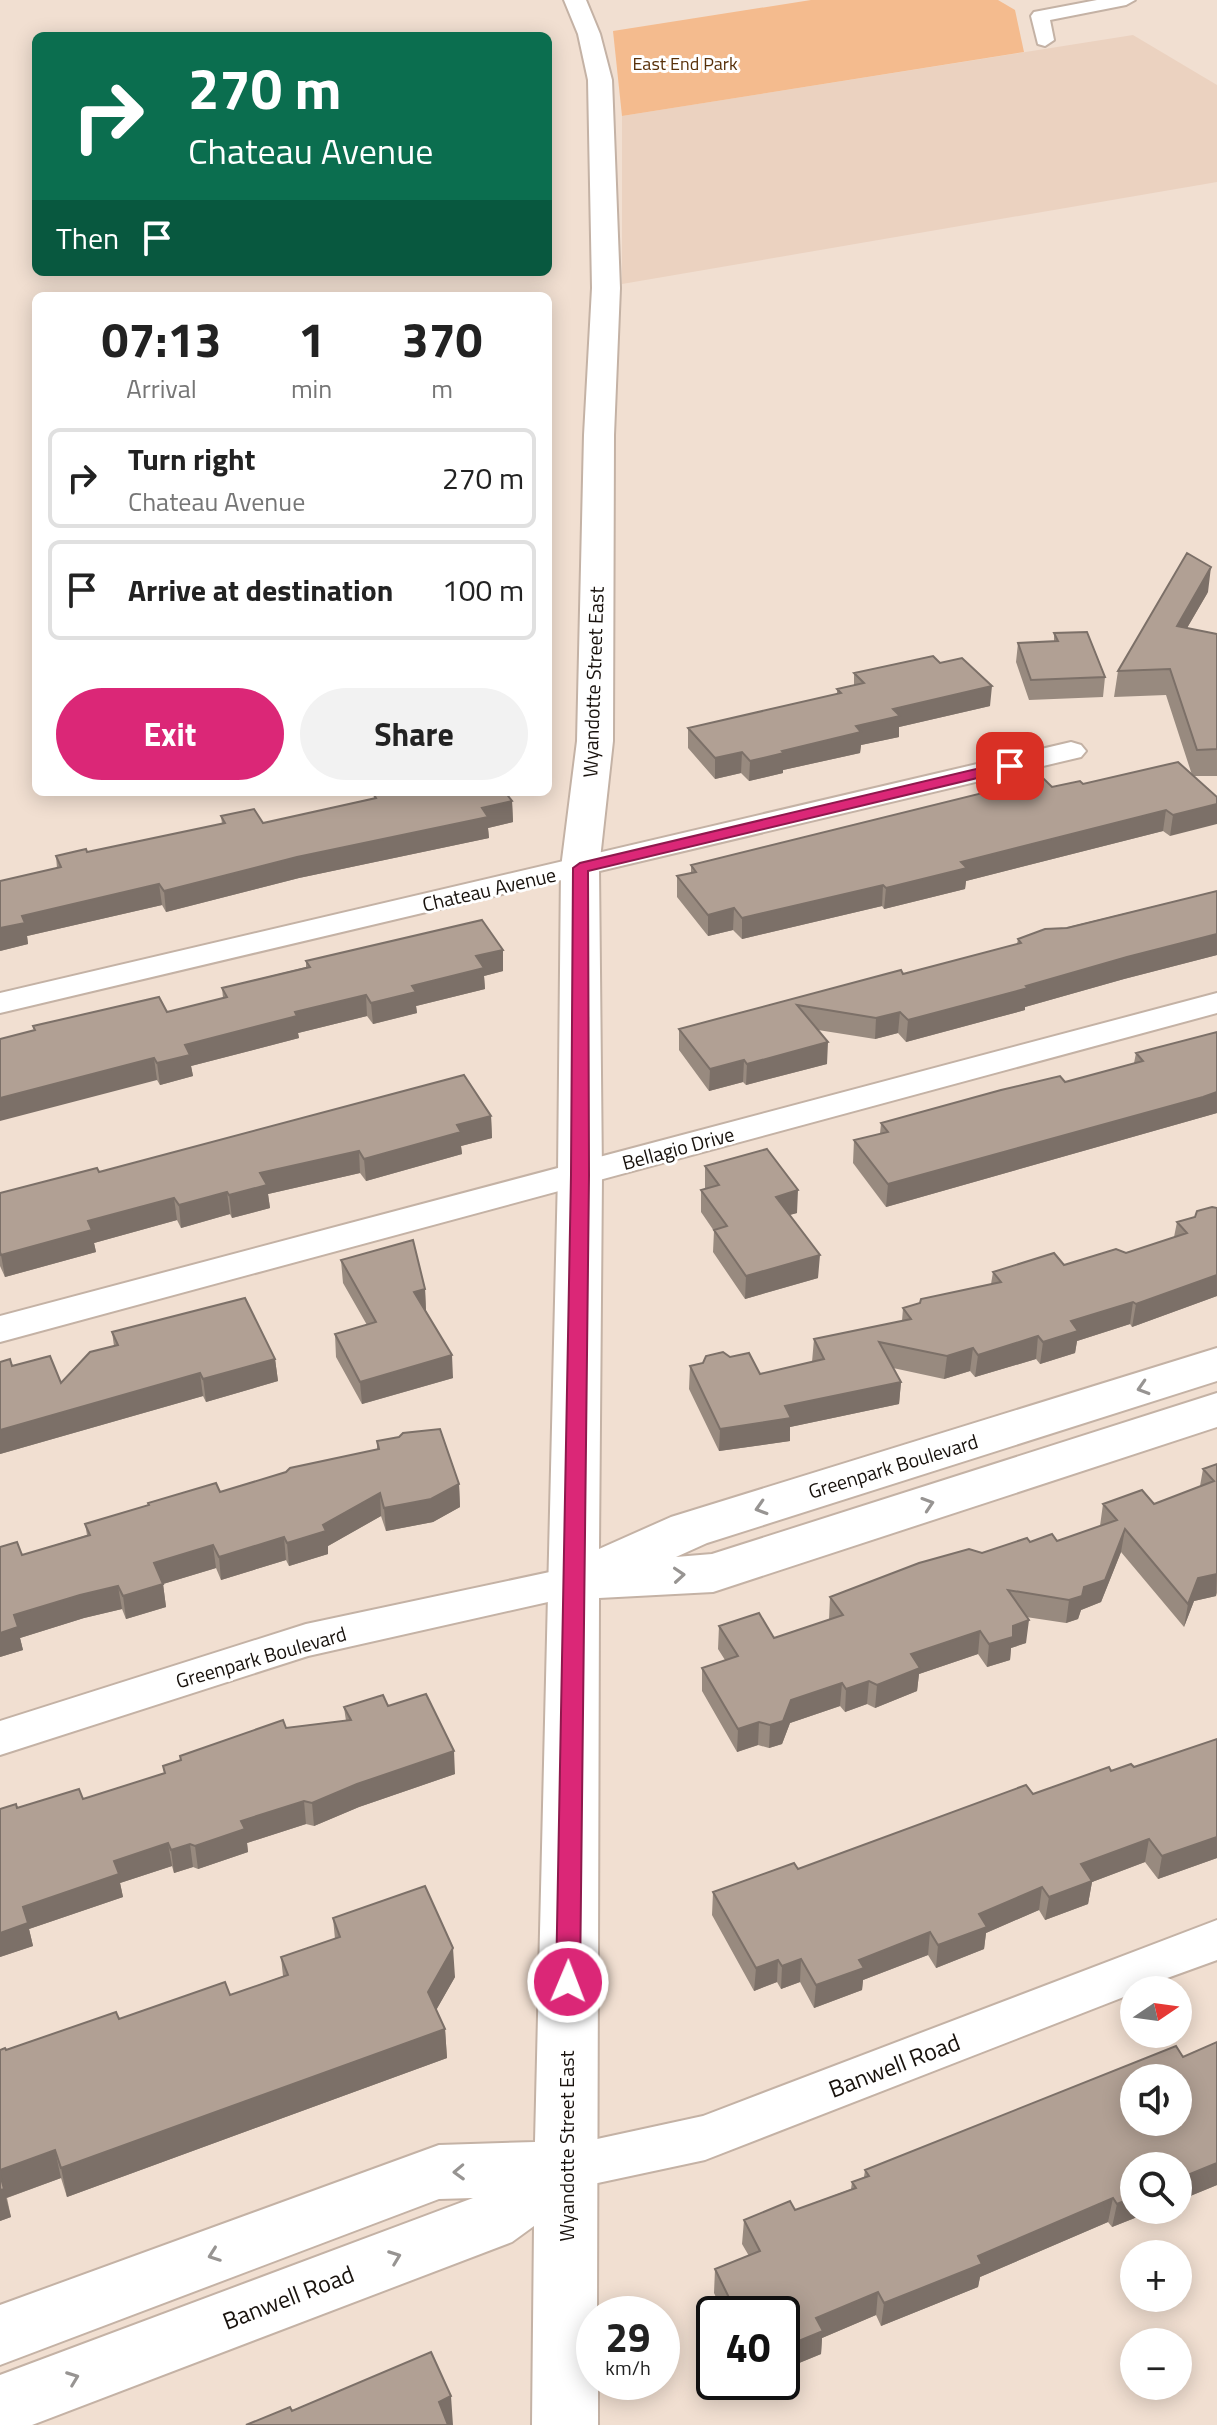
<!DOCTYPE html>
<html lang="en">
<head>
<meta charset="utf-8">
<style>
	body { margin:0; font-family:"Titillium Web",sans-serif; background:#f2f2f2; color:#222; height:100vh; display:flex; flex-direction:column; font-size:30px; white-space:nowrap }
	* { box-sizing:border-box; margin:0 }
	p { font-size:26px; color:#767676 }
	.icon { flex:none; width:44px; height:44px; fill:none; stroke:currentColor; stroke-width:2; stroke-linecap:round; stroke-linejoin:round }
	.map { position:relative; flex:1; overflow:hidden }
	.details { position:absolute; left:32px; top:292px; width:520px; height:504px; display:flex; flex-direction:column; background:#fff; border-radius:12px; box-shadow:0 4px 20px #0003 }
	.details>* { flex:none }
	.guide { position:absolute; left:32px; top:32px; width:520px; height:244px; border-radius:12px; box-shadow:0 4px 20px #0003; background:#0b6e4f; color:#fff; overflow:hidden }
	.needle { width:52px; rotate:77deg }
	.tools { position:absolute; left:1120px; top:1976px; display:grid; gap:16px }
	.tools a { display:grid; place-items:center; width:72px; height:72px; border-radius:50%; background:#fff; box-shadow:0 4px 20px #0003; font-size:40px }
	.speed { position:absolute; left:576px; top:2296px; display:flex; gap:16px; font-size:40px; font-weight:700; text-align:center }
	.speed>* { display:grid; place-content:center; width:104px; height:104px; border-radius:50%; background:#fff; box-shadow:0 4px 20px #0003; line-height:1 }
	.speed small { font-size:20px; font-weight:400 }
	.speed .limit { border:4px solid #111; border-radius:12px; background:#fff; color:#111 }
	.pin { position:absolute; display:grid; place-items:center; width:68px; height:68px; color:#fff; margin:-34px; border-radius:16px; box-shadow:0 4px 12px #0006 }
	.me { position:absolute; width:88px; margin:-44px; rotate:1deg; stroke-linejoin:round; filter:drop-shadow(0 0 6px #0008) }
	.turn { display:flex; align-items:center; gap:28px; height:168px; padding:0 24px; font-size:36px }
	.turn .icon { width:104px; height:104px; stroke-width:2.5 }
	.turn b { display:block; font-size:56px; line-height:68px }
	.then { display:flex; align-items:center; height:76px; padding:0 24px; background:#0003; gap:16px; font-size:30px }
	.eta { display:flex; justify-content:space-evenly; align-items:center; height:136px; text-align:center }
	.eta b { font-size:48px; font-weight:700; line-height:56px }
	.primary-button { display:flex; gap:16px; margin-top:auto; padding:16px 24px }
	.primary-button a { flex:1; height:92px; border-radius:48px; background:#db2777; color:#fff; font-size:32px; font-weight:700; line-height:92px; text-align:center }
	.primary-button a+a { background:#f2f2f2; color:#222 }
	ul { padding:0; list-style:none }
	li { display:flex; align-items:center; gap:24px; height:100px; margin:0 16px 12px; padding:0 8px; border:4px solid #e0e0e0; border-radius:12px }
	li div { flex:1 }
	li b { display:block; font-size:30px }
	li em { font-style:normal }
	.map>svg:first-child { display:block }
	.built { fill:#ebd2c0 }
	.green { fill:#f4bb8e }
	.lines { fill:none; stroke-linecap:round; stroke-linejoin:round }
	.street-casing { stroke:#c4b2a5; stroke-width:4 }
	.secondary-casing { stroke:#c4b2a5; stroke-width:4 }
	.street { fill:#fff; fill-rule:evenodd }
	.secondary { fill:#fff; fill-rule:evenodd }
	.wall { fill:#988a7f }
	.shaded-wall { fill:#7c7068 }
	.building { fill:#b1a094; stroke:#7c7068; stroke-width:2; fill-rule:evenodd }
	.oneway { stroke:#979492 }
	.route { fill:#db2777; stroke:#8e194d; stroke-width:2 }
	.labels { text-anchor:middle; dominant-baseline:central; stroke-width:6; stroke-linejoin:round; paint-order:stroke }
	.far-park-label { font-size:18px; fill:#583009; stroke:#fff }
	.street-label { font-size:20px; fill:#18120d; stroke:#fff }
	.near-street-label { font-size:24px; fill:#18120d; stroke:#fff }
</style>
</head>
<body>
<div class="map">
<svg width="1217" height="2425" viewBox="0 0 1217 2425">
	<rect width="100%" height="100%" fill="#f1dfd1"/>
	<path class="built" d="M1133,35L1217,85V182L622,284V116Z"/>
	<path class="green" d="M811,0H998L1015,10L1024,52L622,116L613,31Z"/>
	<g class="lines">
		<defs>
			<path id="street" d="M1097,0H1135L1126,5L1050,20L1054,40L1045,46L1038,44L1031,16L1034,12Z
				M1071,742L1081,745L1086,751L1081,757L0,1013V993Z
				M1217,993V1013L0,1342V1316Z
				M573,1567L588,1571L594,1582L588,1593L308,1656L0,1755V1721L306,1624Z
				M1217,1920V1960L1134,1990V1993L705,2160L565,2190L547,2184L540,2168L547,2152L565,2146L703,2116Z"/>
			<path id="secondary" d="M564,0H586L600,34L612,80L620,288L614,435L613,741L599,868L602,1175L599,1549L671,1517L1217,1348V1381L707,1543L676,1557L712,1554L1217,1393V1427L713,1592L599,1598L597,2314H594V2382H598V2425H532L534,2226L512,2242L32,2425H0V2375L473,2198L439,2199L0,2365V2305L439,2145L535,2142L558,1175L561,868L577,741L584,435L592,288L588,80L578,34Z"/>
		</defs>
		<use href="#street" class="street-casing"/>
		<use href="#secondary" class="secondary-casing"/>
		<use href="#street" class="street"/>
		<use href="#secondary" class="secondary"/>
	</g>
	<path class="wall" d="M1208,592L1187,628L1217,634V776H1194L1170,836L1163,831L966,881L965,889L884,909L882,906L742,939L733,930L708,936L677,897V876L691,873V865L1052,787L1192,775L1166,695L1114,697L1118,671Z
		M1054,633L1105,677L1103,697L1029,700L1016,662L1018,643L1054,641Z
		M940,663L990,706L899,727V737L861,745L860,753L783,770V773L749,781L741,773L715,779L688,748V728L837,694V689L854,685V673Z
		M373,793L512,801L513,822L488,828L489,838L299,878L166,912L162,905L27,936L28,944L0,951L57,868L56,856L87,852L222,824L221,816L263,823L374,798Z
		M1217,891V955L1124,979L1025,1007V1010L906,1042L898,1033L875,1039L818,1030L827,1064L746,1085L743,1082L709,1091L679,1050V1029L903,974L1017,944L1018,939Z
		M503,950V971L484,976L485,989L416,1006L417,1013L373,1024L367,1016L298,1033L299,1038L191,1066L193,1076L160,1085L157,1080L34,1030L33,1026L167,1012L223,998L222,988L306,967V961Z
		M1217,1032V1113L886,1207L853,1163L854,1140L880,1134L881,1123L1065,1082L1134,1063L1136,1053Z
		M491,1116L492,1138L461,1146L462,1154L366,1181L360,1173L268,1194L270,1208L232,1218L230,1214L181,1228L177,1220L94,1243L96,1252L5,1277L0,1266V1193L99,1172Z
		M705,1166L797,1213L789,1215L818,1278L745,1299L713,1252L714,1231L701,1212V1190L705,1189Z
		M1217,1208V1296L1132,1327L1130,1324L1077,1341L1075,1353L1040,1364L1036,1359L975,1377L970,1371L944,1379L893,1368L901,1382L899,1404L790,1427V1441L719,1451L689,1389L690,1366L730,1357L760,1374L812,1362L814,1339L902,1321L903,1308L991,1284L993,1272L1064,1265L1126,1253L1174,1237L1177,1222L1195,1217Z
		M341,1260L425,1289L426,1311L453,1378L362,1404L336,1357L335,1334L367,1325L343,1283Z
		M112,1332L275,1359L278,1381L206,1402L203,1396L0,1454L12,1366L61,1383L114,1346Z
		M377,1441L459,1484L460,1507L433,1522L386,1531L381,1516L328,1546V1554L289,1566L286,1560L221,1580L216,1568L163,1584L166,1607L126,1619L122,1609L84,1618L20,1638L23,1650L0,1657L22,1555L87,1535L85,1524L220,1492L377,1449Z
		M1217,1464V1593L1216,1596L1194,1601L1184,1627L1121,1552L1101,1602L1081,1610L1078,1619L1066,1623L1026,1617V1643L1011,1648L1010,1660L987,1667L978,1654L919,1674L917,1691L875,1708L867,1704L845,1712L840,1706L790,1723L782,1744L769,1748L758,1745L737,1752L702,1691V1668L725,1660L718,1649L719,1626L774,1638L829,1620L830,1597L982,1553L1030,1542L1057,1541L1100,1526L1103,1504H1154L1200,1486L1203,1469Z
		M388,1706L455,1774L359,1807L314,1826L306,1824L247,1843L248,1852L198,1869L193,1867L174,1873L172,1866L120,1883L123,1897L29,1929L33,1946L0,1957V1809L17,1808L83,1799L164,1773L163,1766L180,1760V1756L286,1728L346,1721L344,1707Z
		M1217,1739V1858L1158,1879L1145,1862L1092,1882L1088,1904L1045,1920L1039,1910L986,1933L984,1949L936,1968L928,1955L863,1980L862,1990L814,2008L800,1982L781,1989L777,1982L754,1991L712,1915L713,1892L798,1869L1033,1794L1111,1771L1134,1767Z
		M333,1918L455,1977L436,2010L445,2029L447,2058L67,2197L61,2178L7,2198L11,2217L0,2221V2050H6L119,2019L230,1995L283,1976L281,1957L335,1939Z
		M1217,2042V2185L1178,2201V2166L1134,2210H1155L1112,2227L1108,2222L980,2277L978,2287L881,2326L876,2315L822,2338L821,2354L782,2370V2314H724L714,2293L715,2269L749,2256L742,2244L744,2220L795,2210L851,2189L852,2182L864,2177L865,2170L1183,2057Z"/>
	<path class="shaded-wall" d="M1211,567L1208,592L1173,652L1177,626Z
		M992,686L990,706L899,727V737L861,745L860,753L783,770V773L749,781L750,761L856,726L893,709Z
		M742,752L741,773L715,779V758Z
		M512,801L513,822L488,828L489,838L299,878L166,912L164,891Z
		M1217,804V824L1170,836L1173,815Z
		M1166,810L1163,831L966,881L965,889L884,909L886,888L961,862Z
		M159,884L162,905L27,936L28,944L0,951V928L22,916Z
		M883,885L882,906L742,939V918Z
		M734,908L733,930L708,936V915Z
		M1217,934V955L1124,979L1025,1007V1010L906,1042L908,1020L1127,957Z
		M503,950V971L484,976L485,989L416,1006L417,1013L373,1024L371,1003L476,956Z
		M366,995L367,1016L298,1033L299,1038L191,1066L193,1076L160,1085L157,1063L185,1045L295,1012Z
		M900,1012L898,1033L875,1039L876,1018Z
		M828,1042L827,1064L746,1085L747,1064Z
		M154,1058L157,1080L0,1121V1098Z
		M744,1060L743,1082L709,1091L710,1069Z
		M1217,1092V1113L886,1207L888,1184Z
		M491,1116L492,1138L461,1146L462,1154L366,1181L364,1159L457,1125Z
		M359,1151L360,1173L268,1194L270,1208L232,1218L229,1195L260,1173Z
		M798,1190L797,1213L775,1219L776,1197Z
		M227,1192L230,1214L181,1228L179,1205Z
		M174,1198L177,1220L94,1243L96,1252L5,1277L1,1255L88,1221Z
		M820,1255L818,1278L745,1299L746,1276Z
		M1217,1275V1296L1132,1327L1136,1304Z
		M425,1289L426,1311L414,1292Z
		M1133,1302L1130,1324L1077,1341L1075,1353L1040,1364L1043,1342L1071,1321Z
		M1038,1336L1036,1359L975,1377L978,1355Z
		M973,1348L970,1371L944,1379L947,1356Z
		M452,1355L453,1378L362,1404L360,1382Z
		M275,1359L278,1381L206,1402L203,1379Z
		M200,1373L203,1396L0,1454V1430Z
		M901,1382L899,1404L790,1427V1441L719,1451L720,1429L785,1406Z
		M459,1484L460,1507L433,1522L386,1531L384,1508Z
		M380,1493L381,1516L328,1546V1554L289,1566L287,1543Z
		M1125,1529L1121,1552L1101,1602L1081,1610L1078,1619L1066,1623L1069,1600L1084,1587Z
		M284,1537L286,1560L221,1580L219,1557Z
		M213,1545L216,1568L163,1584L166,1607L126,1619L123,1596L154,1563Z
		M1217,1574L1216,1596L1194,1601L1184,1627L1188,1604L1198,1578Z
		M118,1586L122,1609L84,1618L20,1638L23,1650L0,1657V1633L14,1615L80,1595Z
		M1029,1620L1026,1643L1011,1648L1010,1660L987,1667L989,1644L1013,1626Z
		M980,1631L978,1654L919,1674L917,1691L875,1708L877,1685L911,1654Z
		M869,1681L867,1704L845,1712L846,1689Z
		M842,1683L840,1706L790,1723L782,1744L769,1748L770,1725L791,1700Z
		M759,1722L758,1745L737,1752L738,1729Z
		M454,1751L455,1774L359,1807L314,1826L312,1803L357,1784Z
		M304,1801L306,1824L247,1843L248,1852L198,1869L195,1846L241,1821Z
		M1217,1837V1858L1158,1879L1162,1856Z
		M1149,1839L1145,1862L1092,1882L1088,1904L1045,1920L1049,1897L1081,1864Z
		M168,1843L172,1866L120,1883L123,1897L29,1929L33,1946L0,1957V1933L23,1907L114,1861Z
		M190,1844L193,1867L174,1873L171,1850Z
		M1042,1887L1039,1910L986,1933L984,1949L936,1968L938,1945L979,1914Z
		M930,1932L928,1955L863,1980L862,1990L814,2008L816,1985L859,1960Z
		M453,1948L455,1977L430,2021L428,1992Z
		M801,1959L800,1982L781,1989L782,1966Z
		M778,1960L777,1982L754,1991L756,1968Z
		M445,2029L447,2058L67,2197L61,2168Z
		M55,2150L61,2178L6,2198L11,2217L0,2221V2170Z
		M1217,2163V2185L1178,2201V2179Z
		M1134,2197V2210H1155L1112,2227L1117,2204Z
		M1113,2198L1108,2222L980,2277L978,2287L881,2326L884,2303L978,2256Z
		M878,2292L876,2315L822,2338L821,2354L782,2370L784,2347L816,2318Z
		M451,2396L453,2425H441L439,2402Z"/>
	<path class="building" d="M1187,553L1211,567L1177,626L1217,634V749L1197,750L1170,669L1118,671Z
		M1087,632L1105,677L1031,680L1018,643L1058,641L1054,633Z
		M933,656L940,663L962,658L992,686L893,709L900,716L856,726L861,732L782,751L784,753L750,761L742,752L715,758L688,728L841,693L837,689L864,683L854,673Z
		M1178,762L1217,797V804L1173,815L1166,810L961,862L967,868L886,888L883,885L742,918L734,908L708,915L677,876L696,872L691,865L1043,778L1052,787L1080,781L1083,784Z
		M379,792H505L512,801L482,808L488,817L297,857L164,891L159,884L22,916L25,923L0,928V881L61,867L56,856L86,849L87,852L225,823L221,816L254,809L263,823L376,798L373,793Z
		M1217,891V934L1127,957L1026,986L1028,988L908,1020L900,1012L876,1018L797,1005L828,1042L747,1064L744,1060L710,1069L679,1029L901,970L903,974L1021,943L1018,939L1045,929L1067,928Z
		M482,920L503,950L476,956L484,968L412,986L416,992L371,1003L366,995L295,1012L297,1016L185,1045L190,1055L157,1063L154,1058L0,1098V1039L35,1030L33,1026L159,997L167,1012L227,997L222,988L310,967L306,961Z
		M1217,1032V1092L1203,1097L888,1184L854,1140L888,1132L881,1123L1001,1090L1060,1076L1065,1082L1143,1061L1136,1053Z
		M464,1075L491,1116L457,1125L461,1132L364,1159L359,1151L260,1173L267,1185L229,1195L227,1192L179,1205L174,1198L88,1221L92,1230L1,1255L0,1252V1193L97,1168L99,1172Z
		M767,1149L798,1190L776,1197L820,1255L746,1276L714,1230L727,1226L701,1190L719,1185L705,1166Z
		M1212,1207L1217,1208V1275L1136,1304L1133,1302L1071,1321L1078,1331L1043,1342L1038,1336L978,1355L973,1348L947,1356L879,1342L901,1382L785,1406L791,1418L720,1429L690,1366L703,1363L706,1356L723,1352L730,1357L749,1353L760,1374L824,1359L814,1339L911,1319L903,1308L920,1303L921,1299L1001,1282L993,1272L1054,1253L1064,1265L1116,1249L1126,1253L1187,1233L1177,1222L1195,1217L1197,1211Z
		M413,1240L425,1289L414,1292L452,1355L360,1382L335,1334L376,1322L341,1260Z
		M245,1298L275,1359L203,1379L200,1373L0,1430V1362L10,1359L12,1366L50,1356L61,1383L90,1352L118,1345L112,1332Z
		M440,1429L459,1484L431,1499L384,1508L380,1493L323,1525L326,1531L287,1543L284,1537L219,1557L213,1545L154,1563L163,1584L123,1596L118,1586L80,1595L14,1615L18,1627L0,1633V1547L17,1542L22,1555L90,1535L85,1524L149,1505L148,1503L216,1483L220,1492L286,1472L290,1468L379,1449L377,1441L399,1437L403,1433Z
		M1217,1464V1574L1198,1578L1188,1604L1125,1529L1105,1580L1084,1587L1082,1596L1069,1600L1008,1590L1029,1620L1013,1626V1637L989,1644L980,1631L911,1654L920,1668L877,1685L869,1681L846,1689L842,1683L791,1700L783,1721L770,1725L759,1722L738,1729L702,1668L738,1656L719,1626L759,1613L774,1638L843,1615L830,1597L919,1563L969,1549L982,1553L1027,1538L1030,1542L1052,1534L1057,1541L1117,1520L1103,1504L1142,1490L1154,1504L1214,1481L1203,1469Z
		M426,1694L454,1751L357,1784L312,1803L304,1801L241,1821L245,1829L195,1846L190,1844L171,1850L168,1843L114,1861L119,1874L23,1907L28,1923L0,1933V1809L16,1804L17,1808L79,1789L83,1799L165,1773L163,1766L181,1760L180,1756L283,1720L286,1728L351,1720L344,1707L383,1695L388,1706Z
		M1217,1739V1837L1162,1856L1149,1839L1081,1864L1092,1881L1049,1897L1042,1887L979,1914L987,1927L938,1945L930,1932L859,1960L864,1968L816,1985L801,1959L782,1966L778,1960L756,1968L713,1892L794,1863L798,1869L1026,1785L1033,1794L1109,1767L1111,1771L1131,1764L1134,1767Z
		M425,1886L453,1948L428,1992L445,2029L61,2168L55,2150L0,2170V2050L5,2048L6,2050L116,2012L119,2019L225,1982L230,1995L288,1975L281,1957L340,1937L333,1918Z
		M1217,2042V2163L1178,2179V2166H1134V2197L1117,2204L1113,2198L978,2256L982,2264L884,2303L878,2292L816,2318L823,2331L784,2347L782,2344V2314H737L715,2269L760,2251L744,2220L790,2201L795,2210L856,2188L852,2182L869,2176L865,2170L1176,2046L1183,2057ZM1134,2078H1178V2122H1134Z
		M0,2174L4,2189L0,2190Z
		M431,2352L451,2396L439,2402L448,2425H246L290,2407L292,2411Z"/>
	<defs><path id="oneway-chevron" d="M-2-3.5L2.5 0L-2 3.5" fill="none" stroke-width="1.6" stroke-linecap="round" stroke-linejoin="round" transform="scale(2)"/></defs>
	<g class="oneway">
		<use href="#oneway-chevron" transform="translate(1143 1388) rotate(163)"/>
		<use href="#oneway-chevron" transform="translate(928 1504) rotate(-18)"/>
		<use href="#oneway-chevron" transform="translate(761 1508) rotate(163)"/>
		<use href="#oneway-chevron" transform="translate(679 1575) rotate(-4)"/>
		<use href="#oneway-chevron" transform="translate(459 2172) rotate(178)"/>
		<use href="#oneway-chevron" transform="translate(214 2255) rotate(160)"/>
		<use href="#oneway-chevron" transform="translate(395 2257) rotate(-21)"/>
		<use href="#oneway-chevron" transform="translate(73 2378) rotate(-21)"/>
	</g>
	<path class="route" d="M1010,761L1018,766L1015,769L588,871L589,1175L580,1982L576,1989L568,1992L560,1989L556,1982L571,1175L573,868L580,863Z"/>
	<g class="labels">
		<g class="far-park-label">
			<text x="685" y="63">East End Park</text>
		</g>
		<g class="street-label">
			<text transform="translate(593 682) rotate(-88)">Wyandotte Street East</text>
			<text transform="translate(489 889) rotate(-13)">Chateau Avenue</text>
			<text transform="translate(678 1148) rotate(-15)">Bellagio Drive</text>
			<text transform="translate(893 1466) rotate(-17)">Greenpark Boulevard</text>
			<text transform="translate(261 1657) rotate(-16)">Greenpark Boulevard</text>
			<text transform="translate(566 2146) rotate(-90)">Wyandotte Street East</text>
		</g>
		<g class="near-street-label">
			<text transform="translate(894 2065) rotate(-21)">Banwell Road</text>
			<text transform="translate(288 2297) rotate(-21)">Banwell Road</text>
		</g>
	</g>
</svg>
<div class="tools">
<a><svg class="needle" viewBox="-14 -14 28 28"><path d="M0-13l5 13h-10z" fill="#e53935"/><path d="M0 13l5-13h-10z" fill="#767676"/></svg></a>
<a><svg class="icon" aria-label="sound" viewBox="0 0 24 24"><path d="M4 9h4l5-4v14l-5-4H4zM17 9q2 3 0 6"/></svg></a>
<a><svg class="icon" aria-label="search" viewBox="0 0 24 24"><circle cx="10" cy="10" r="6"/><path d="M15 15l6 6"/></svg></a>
<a>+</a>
<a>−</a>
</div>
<div class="speed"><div>29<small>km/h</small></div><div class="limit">40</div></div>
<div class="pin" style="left:1010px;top:766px;background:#d93025"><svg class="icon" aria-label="arrive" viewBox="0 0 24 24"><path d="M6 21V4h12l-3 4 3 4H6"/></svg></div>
<svg class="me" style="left:568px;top:1982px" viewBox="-20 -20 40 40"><circle r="17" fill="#db2777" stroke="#fff" stroke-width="3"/><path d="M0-11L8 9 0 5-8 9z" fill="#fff"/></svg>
<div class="guide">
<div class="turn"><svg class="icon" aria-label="right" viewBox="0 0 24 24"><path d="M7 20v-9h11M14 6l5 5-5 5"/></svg><div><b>270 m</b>Chateau Avenue</div></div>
<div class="then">Then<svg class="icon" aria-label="arrive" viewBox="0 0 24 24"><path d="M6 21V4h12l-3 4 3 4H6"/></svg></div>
</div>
<section class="details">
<div class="eta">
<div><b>07:13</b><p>Arrival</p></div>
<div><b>1</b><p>min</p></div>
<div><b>370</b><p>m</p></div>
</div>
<ul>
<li><svg class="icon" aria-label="right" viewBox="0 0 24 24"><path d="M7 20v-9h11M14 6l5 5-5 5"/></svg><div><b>Turn right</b><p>Chateau Avenue</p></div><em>270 m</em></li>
<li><svg class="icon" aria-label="arrive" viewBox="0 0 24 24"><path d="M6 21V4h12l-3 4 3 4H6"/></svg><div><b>Arrive at destination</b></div><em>100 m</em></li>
</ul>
<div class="primary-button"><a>Exit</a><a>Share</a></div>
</section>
</div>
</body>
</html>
